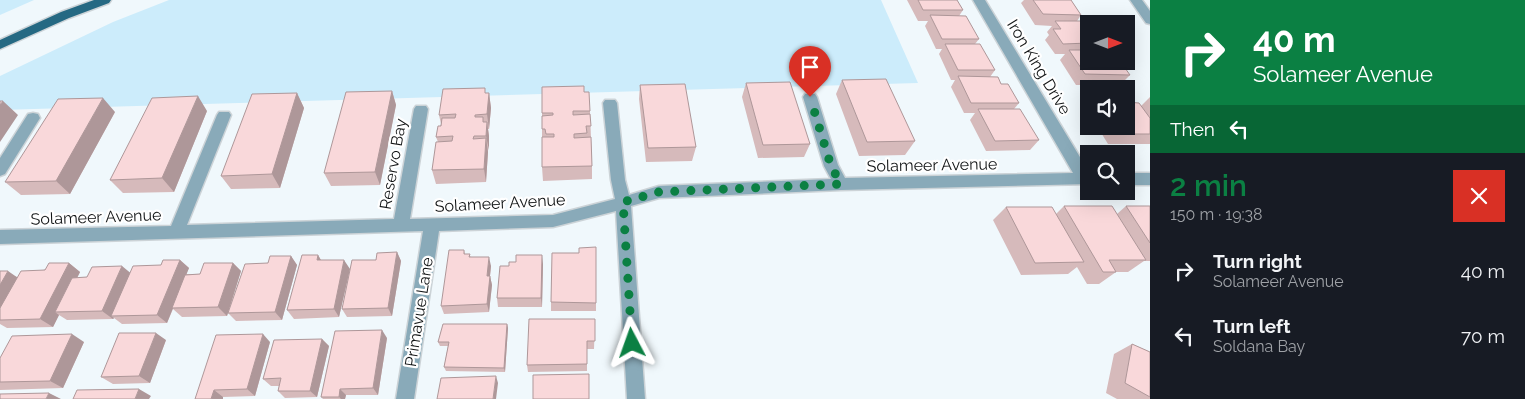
<!DOCTYPE html>
<html lang="en">
<head>
<meta charset="utf-8">
<style>
	body { margin:0; font-family:Raleway,sans-serif; background:#20242c; color:#f1f3f6; height:100vh; display:flex; flex-direction:column; font-size:19px; white-space:nowrap }
	* { box-sizing:border-box; margin:0 }
	p { font-size:16px; color:#9ea1a6 }
	.icon { flex:none; width:28px; height:28px; fill:none; stroke:currentColor; stroke-width:2; stroke-linecap:round; stroke-linejoin:round }
	.map { position:relative; flex:1; overflow:hidden }
	.panel { display:flex; flex-direction:column; background:#171b24; width:375px }
	.panel>* { flex:none }
	.hud { background:#0b8043; color:#fff; overflow:hidden }
	.needle { width:32px; rotate:90deg }
	.fabs { position:absolute; left:1080px; top:15px; display:grid; gap:10px }
	.fabs a { display:grid; place-items:center; width:55px; height:55px; border-radius:0px; background:#171b24; box-shadow:0 5px 20px #0002; font-size:25px }
	.pin { position:absolute; display:grid; place-items:center; width:42px; height:42px; color:#fff; margin:-51px -21px; border-radius:50% 50% 50% 0; rotate:-45deg; box-shadow:0 0 5px #0007 }
	.pin .icon { rotate:45deg }
	.me { position:absolute; width:55px; margin:-28px; rotate:356deg; stroke-linejoin:round; filter:drop-shadow(0 0 4px #0008) }
	.turn { display:flex; align-items:center; gap:18px; height:105px; padding:0 20px; font-size:22px }
	.turn .icon { width:65px; height:65px; stroke-width:2.5 }
	.turn b { display:block; font-size:35px; line-height:42px }
	.then { display:flex; align-items:center; height:48px; padding:0 20px; background:#0003; gap:10px; font-size:19px }
	.round { display:grid; place-items:center; flex:none; width:52px; height:52px; border-radius:0px; background:#20242c }
	.summary { display:flex; align-items:center; justify-content:space-between; height:85px; padding:0 20px }
	h1 { font-size:30px; font-weight:600; line-height:38px; color:#0b8043 }
	ul { padding:0; list-style:none }
	li { display:flex; align-items:center; gap:15px; height:65px; padding:0 20px }
	li div { flex:1 }
	li b { display:block; font-size:19px }
	li em { font-style:normal }
	main { display:flex; flex:1; min-height:0 }
	.map>svg:first-child { display:block }
	.green { fill:#ccecfb }
	.lines { fill:none; stroke-linecap:round; stroke-linejoin:round }
	.minor-casing { stroke:#ccd3d7; stroke-width:3 }
	.major-casing { stroke:#ccd3d7; stroke-width:3 }
	.minor { fill:#89aab9; fill-rule:evenodd }
	.major { fill:#256983; fill-rule:evenodd }
	.wall { fill:#d6babb }
	.shaded-wall { fill:#ae9799 }
	.building { fill:#f9d8da; stroke:#ae9799 }
	.route { stroke:#0b8043; stroke-width:9; stroke-dasharray:0 16.2 }
	.labels { text-anchor:middle; dominant-baseline:central; stroke-width:4.5; stroke-linejoin:round; paint-order:stroke }
	.street-label { font-size:16px; fill:#101314; stroke:#fff }
</style>
</head>
<body>
<main>
<div class="map">
<svg width="1150" height="399" viewBox="0 0 1150 399">
	<rect width="100%" height="100%" fill="#f0f8fc"/>
	<path class="green" d="M0,0H34L0,15Z
		M169,0H881L918,83L0,110V76L113,22Z"/>
	<g class="lines">
		<defs>
			<path id="minor" d="M973,0H985L1089,172V184L841,190L659,198L631,206L645,399H627L616,211L553,227L439,231L414,399H396L423,231L0,244V230L171,226L217,115L219,112H229L231,115L187,225L394,219L414,109L416,106H426L428,109L410,219L553,215L615,199L611,180L603,103L605,100H615L617,103L625,180L629,195L659,186L831,179L824,166L803,97L805,94H815L817,97L838,165L845,178L1073,173Z
				M1130,0H1142L1150,11V24L1146,23Z
				M33,113L38,114L40,118L5,174L0,176V158L28,114Z
				M1126,173H1150V185H1126Z"/>
			<path id="major" d="M94,0H111L109,3L69,18L0,49V40L61,12Z"/>
		</defs>
		<use href="#minor" class="minor-casing"/>
		<use href="#major" class="major-casing"/>
		<use href="#minor" class="minor"/>
		<use href="#major" class="major"/>
	</g>
	<path class="wall" d="M907,0H957L963,10L959,16L979,39L975,44L995,70L990,77L1001,84L1019,103L1014,109L1039,140L1030,150L986,151L970,120L975,113H964L951,87L955,80H951L939,54L942,49H936L925,26L928,21H918Z
		M1024,0H1071L1081,15L1077,21L1089,24V61L1130,75L1120,85H1076L1060,60L1065,54H1055L1045,40L1049,35L1047,32L1052,26L1035,25L1021,3Z
		M842,80L915,141L905,155L859,156L836,94Z
		M746,83L810,144L804,157L758,158L742,97Z
		M640,85L696,147L692,161L646,162L639,99Z
		M542,87L584,92L590,111L592,166V179L543,181L542,167Z
		M392,91L396,105L380,185L331,186L324,173Z
		M297,93L304,108L280,188L231,189L221,176Z
		M486,93H489L491,108L489,129H488L489,136L486,182L436,184L432,170L438,142L436,137L441,124L439,115Z
		M1150,97V144H1108L1097,126H1126L1141,106Z
		M207,111L174,192L123,193L110,180Z
		M115,112L70,194L21,195L5,182Z
		M1064,206L1117,214L1126,206H1150V261H1144L1128,272H1116L1099,284H1087L1077,267L1068,274L1021,275L993,220L1006,207L1056,214Z
		M464,250L465,254L491,266L490,276L492,285L489,312L444,314L441,306Z
		M397,252L401,261L392,316L347,317L342,309Z
		M579,253L596,303V311H551V302Z
		M318,255L321,260L350,269L339,317L294,319L287,310Z
		M291,256L297,265L282,320L236,321L228,313L268,263Z
		M180,260L189,268L186,274H200L233,263L241,271L227,316L182,317L173,309L167,323L122,324L114,318L113,319L67,320L59,315L53,327L7,328L0,324V271L17,277L69,263L80,272L77,278L87,277L130,273Z
		M543,264L542,307H498L497,298L509,266Z
		M595,319L594,349H587V371L528,372L527,365Z
		M507,324L508,328L505,372L446,371L444,367L448,346H440L438,342Z
		M387,338L378,395H346L345,399H323L321,397Z
		M322,339L329,346L317,397L285,398L278,391L279,386H271L263,379Z
		M166,340L150,383L113,384L101,377Z
		M84,342L63,388L0,390V358Z
		M270,342L255,396L223,397V399H195Z
		M1132,344L1150,352V399H1117L1106,393L1114,354Z"/>
	<path class="shaded-wall" d="M392,91L396,105L380,185L375,172Z
		M297,93L304,108L280,188L272,174Z
		M489,93L491,108L489,129L487,114Z
		M198,96L207,111L174,192L162,178Z
		M103,98L115,112L70,194L56,181Z
		M3,101L18,115L0,142V105Z
		M487,122L489,136V150L486,136Z
		M486,138L488,152L486,182L484,169Z
		M397,252L401,261L392,316L388,308Z
		M318,255L323,264L317,260Z
		M542,255L543,264L542,307L541,298Z
		M291,256L297,265L282,320L275,312Z
		M489,257L491,266L489,285L487,276Z
		M180,260L189,268L167,323L157,315Z
		M344,260L350,269L339,317L334,309Z
		M69,263L80,272L60,312H55L59,315L53,327L40,319Z
		M233,263L241,271L227,316L218,307Z
		M122,266L133,275L111,316L114,318L113,319L102,311Z
		M8,271L21,280L0,317V285Z
		M490,276L492,285L489,312L487,304Z
		M507,324L508,328L505,372L504,368Z
		M382,330L387,338L378,395L373,388Z
		M156,333L166,340L150,383L139,376Z
		M72,334L84,342L63,388L50,381Z
		M263,334L270,342L255,396L247,389Z
		M322,339L329,346L317,397L310,391Z
		M496,376L498,383L496,399H493Z
		M139,389L151,396L149,399H135Z
		M340,389L346,395L345,399H341L339,397Z
		M214,390L223,397V399H211Z
		M49,393L61,399H46Z"/>
	<path class="building" d="M918,0H957L963,10H923Z
		M1033,0H1071L1081,15L1043,14Z
		M930,15L966,16L979,39H942Z
		M1055,21H1089L1091,24H1089V43L1063,44L1053,29H1061Z
		M945,44H980L995,70H958Z
		M1069,50H1089V61H1120L1130,75L1085,74Z
		M958,76L998,77L1001,84H1008L1019,103H971Z
		M886,79L915,141L867,142L842,80Z
		M790,82L810,144L763,145L746,83Z
		M685,84L696,147L648,148L640,85Z
		M584,86V92H589L590,111H573V115L590,114L591,126H586L587,133L574,134V138L591,137L592,166L542,167V137H554V134H546L545,129H542V116L553,115V113H542V87Z
		M485,88V93H489L487,114L475,115V117H483V122H487L486,136H474L473,139L486,138L484,169L432,170L436,142L452,141L453,136L436,137L438,126H441L442,118H455L456,114L439,115L443,89Z
		M392,91L375,172L324,173L346,92Z
		M297,93L272,174L221,176L252,94Z
		M198,96L162,178L110,180L152,98Z
		M103,98L56,181L5,182L58,99Z
		M0,101H3L0,105Z
		M1126,102L1139,103L1150,118V134H1119L1114,126H1126Z
		M978,109H1020L1039,140L995,141Z
		M1064,206H1112L1146,260H1109L1116,272H1103Z
		M1126,206H1150V243Z
		M1006,207H1052L1084,262L1035,263Z
		M596,247V303L551,302L552,253H579V248Z
		M449,250H464V254H470L469,257H489L487,276H490L487,304L441,306Z
		M397,252L388,308L342,309L352,260H376L377,253Z
		M302,255H318L317,260H344L334,309L287,310Z
		M516,255H542L541,298H497L500,266H509V262H516Z
		M270,256H291L275,312L228,313L245,264L268,263Z
		M163,260H180L157,315L111,316L133,266L161,265Z
		M49,263H69L40,319L0,320V308L21,271L45,270Z
		M204,263H233L218,307L172,308L185,275L200,274Z
		M122,266L102,311L55,312L72,278L87,277L92,267Z
		M0,271H8L0,285Z
		M529,319H595V341H587V364L527,365Z
		M443,324H507L504,368L444,367L449,342H438Z
		M382,330L373,388L340,389L339,397H321L335,331Z
		M119,333H156L139,376L101,377Z
		M72,334L50,381L0,382V358L12,336Z
		M263,334L247,389L214,390L211,399H195L216,335Z
		M322,339L310,391H278L281,378L263,379L274,340Z
		M1132,344L1150,352V397L1125,383Z
		M589,374V399H533V375Z
		M496,376L493,399H437L441,378Z
		M139,389L135,399H73L77,390Z
		M49,393L46,399H0V394Z"/>
	<g class="lines">
		<path class="route" d="M632,343L623,202L659,192L841,184L831,166L810,97"/>
	</g>
	<g class="labels">
		<g class="street-label">
			<text transform="translate(1039 67) rotate(59)">Iron King Drive</text>
			<text transform="translate(393 164) rotate(-80)">Reservo Bay</text>
			<text transform="translate(932 165) rotate(-1)">Solameer Avenue</text>
			<text transform="translate(500 203) rotate(-3)">Solameer Avenue</text>
			<text transform="translate(96 217) rotate(-2)">Solameer Avenue</text>
			<text transform="translate(419 312) rotate(-81)">Primavue Lane</text>
		</g>
	</g>
</svg>
<div class="fabs">
<a><svg class="needle" viewBox="-14 -14 28 28"><path d="M0-13l5 13h-10z" fill="#e53935"/><path d="M0 13l5-13h-10z" fill="#9ea1a6"/></svg></a>
<a><svg class="icon" aria-label="sound" viewBox="0 0 24 24"><path d="M4 9h4l5-4v14l-5-4H4zM17 9q2 3 0 6"/></svg></a>
<a><svg class="icon" aria-label="search" viewBox="0 0 24 24"><circle cx="10" cy="10" r="6"/><path d="M15 15l6 6"/></svg></a>
</div>
<div class="pin" style="left:810px;top:97px;background:#d93025"><svg class="icon" aria-label="arrive" viewBox="0 0 24 24"><path d="M6 21V4h12l-3 4 3 4H6"/></svg></div>
<svg class="me" style="left:632px;top:343px" viewBox="-20 -20 40 40"><path d="M0-17L14 15 0 8-14 15z" fill="#0b8043" stroke="#fff" stroke-width="4"/></svg>
</div>
<section class="panel">
<div class="hud">
<div class="turn"><svg class="icon" aria-label="right" viewBox="0 0 24 24"><path d="M7 20v-9h11M14 6l5 5-5 5"/></svg><div><b>40 m</b>Solameer Avenue</div></div>
<div class="then">Then<svg class="icon" aria-label="left" viewBox="0 0 24 24"><path d="M17 20v-9H6M10 6l-5 5 5 5"/></svg></div>
</div>
<div class="summary"><div><h1>2 min</h1><p>150 m · 19:38</p></div><a class="round" style="background:#d93025;color:#fff"><svg class="icon" aria-label="close" viewBox="0 0 24 24"><path d="M6 6l12 12M18 6L6 18"/></svg></a></div>
<ul>
<li><svg class="icon" aria-label="right" viewBox="0 0 24 24"><path d="M7 20v-9h11M14 6l5 5-5 5"/></svg><div><b>Turn right</b><p>Solameer Avenue</p></div><em>40 m</em></li>
<li><svg class="icon" aria-label="left" viewBox="0 0 24 24"><path d="M17 20v-9H6M10 6l-5 5 5 5"/></svg><div><b>Turn left</b><p>Soldana Bay</p></div><em>70 m</em></li>
</ul>
</section>
</main>
</body>
</html>
